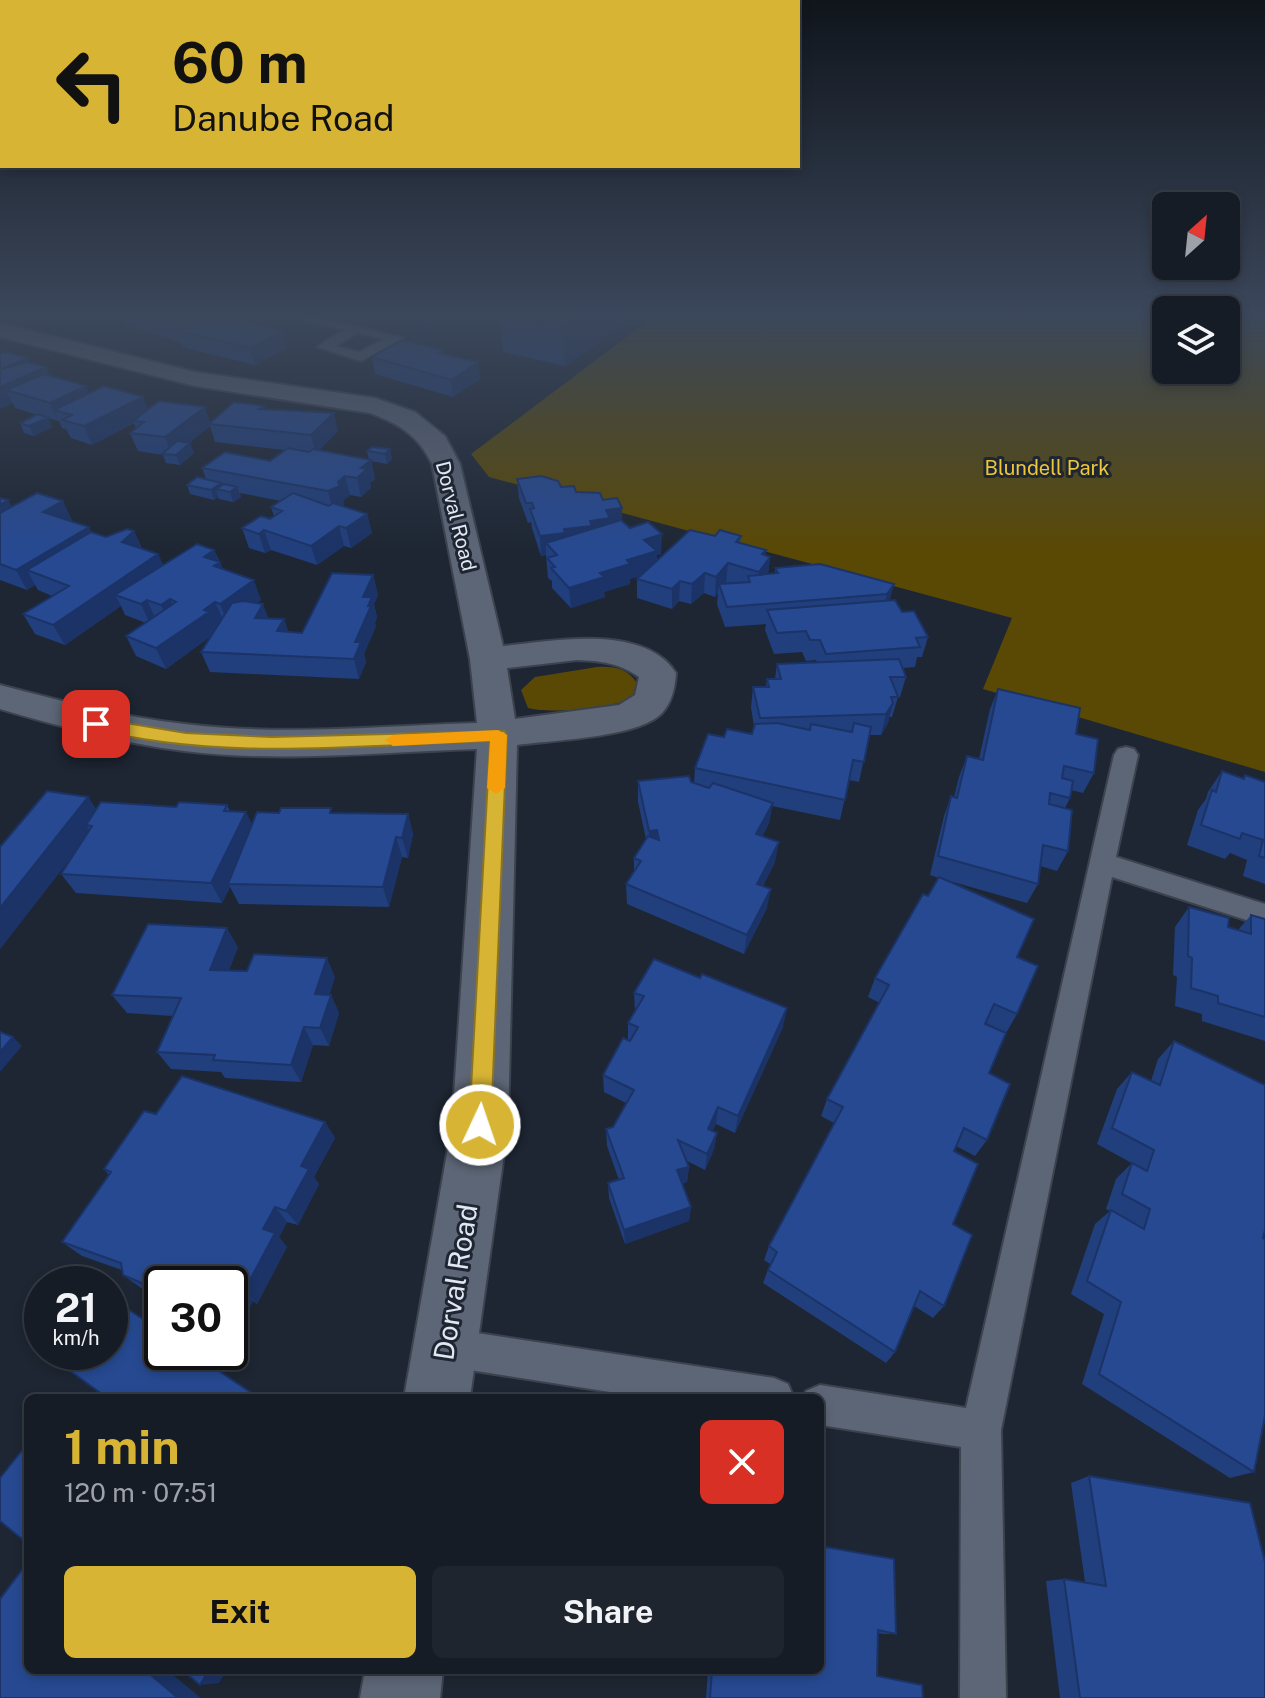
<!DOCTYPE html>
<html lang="en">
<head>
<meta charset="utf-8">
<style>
	body { margin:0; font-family:"Public Sans",sans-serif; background:#1f252e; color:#f1f3f6; height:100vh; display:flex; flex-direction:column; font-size:30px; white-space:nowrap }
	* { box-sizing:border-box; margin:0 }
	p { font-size:26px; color:#9ea1a7 }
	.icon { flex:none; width:44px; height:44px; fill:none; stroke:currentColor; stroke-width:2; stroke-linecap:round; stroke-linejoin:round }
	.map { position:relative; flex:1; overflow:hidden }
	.panel { position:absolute; left:24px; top:1394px; width:800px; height:280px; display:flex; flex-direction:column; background:#161c26; border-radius:12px; box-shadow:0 4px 12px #0003,0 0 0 2px #353a43 }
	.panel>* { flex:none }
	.guide { position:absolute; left:0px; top:0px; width:800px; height:168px; box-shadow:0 4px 12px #0003,0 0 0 2px #353a43; background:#d7b434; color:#111; overflow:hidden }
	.needle { width:52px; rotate:27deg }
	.tools { position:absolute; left:1152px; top:192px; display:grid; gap:16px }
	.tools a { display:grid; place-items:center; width:88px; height:88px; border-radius:12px; background:#161c26; box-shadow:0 4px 12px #0003,0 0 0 2px #353a43; font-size:40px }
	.speed { position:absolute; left:24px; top:1266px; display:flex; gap:16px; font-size:40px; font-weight:700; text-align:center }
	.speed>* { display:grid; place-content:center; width:104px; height:104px; border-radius:50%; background:#161c26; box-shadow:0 4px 12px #0003,0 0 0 2px #353a43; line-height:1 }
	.speed small { font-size:20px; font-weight:400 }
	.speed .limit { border:4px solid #111; border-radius:12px; background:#fff; color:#111 }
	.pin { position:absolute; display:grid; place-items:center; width:68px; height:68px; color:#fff; margin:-34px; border-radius:16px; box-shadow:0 4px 12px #0006 }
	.me { position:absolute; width:88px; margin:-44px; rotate:3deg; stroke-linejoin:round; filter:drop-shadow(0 0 6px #0008) }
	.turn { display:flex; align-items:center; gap:28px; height:168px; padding:0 40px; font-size:36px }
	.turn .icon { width:104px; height:104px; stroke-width:2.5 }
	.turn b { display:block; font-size:56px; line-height:68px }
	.round { display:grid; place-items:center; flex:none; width:84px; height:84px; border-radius:12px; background:#1f252e }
	.headline { display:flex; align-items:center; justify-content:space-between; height:136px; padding:0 40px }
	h1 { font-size:48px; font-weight:700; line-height:60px; color:#d7b434 }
	.button { display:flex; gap:16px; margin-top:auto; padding:16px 40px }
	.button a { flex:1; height:92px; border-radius:12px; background:#d7b434; color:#111; font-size:32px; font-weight:700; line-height:92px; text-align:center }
	.button a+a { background:#1f252e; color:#f1f3f6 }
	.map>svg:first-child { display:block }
	.green { fill:#5a4905 }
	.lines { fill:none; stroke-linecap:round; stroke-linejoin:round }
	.service-casing { stroke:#3c424e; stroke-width:4 }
	.minor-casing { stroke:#3c424e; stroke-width:4 }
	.service { fill:#5d6676; fill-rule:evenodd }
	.minor { fill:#5d6676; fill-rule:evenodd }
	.wall { fill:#213f7d }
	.shaded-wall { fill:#1b3366 }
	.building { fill:#264991; stroke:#1b3366; stroke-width:2 }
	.route { fill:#d7b434; stroke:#8c7522; stroke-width:2 }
	.slow { fill:#f59e0b }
	.labels { text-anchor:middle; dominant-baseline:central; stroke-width:6; stroke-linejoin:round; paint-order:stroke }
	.far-park-label { font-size:20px; fill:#edc737; stroke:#1e2633 }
	.far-street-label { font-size:20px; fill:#e2e8f1; stroke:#1e2633 }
	.near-street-label { font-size:28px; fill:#e2e8f1; stroke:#1e2633 }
</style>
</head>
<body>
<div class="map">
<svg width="1265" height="1698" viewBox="0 0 1265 1698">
	<rect width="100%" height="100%" fill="#1e2633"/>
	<path class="green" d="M657,314H1166V370H1226V314H1265V772L983,689L1012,618L489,477L471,454Z
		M597,667C614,666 627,668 637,683L634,696C617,709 548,714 528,708L521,690L535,677Z"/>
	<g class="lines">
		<defs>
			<path id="service" d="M281,314H305L403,338L361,361L317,347L343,330ZM357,333L384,339L359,352L336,346Z
				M1126,747L1134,749L1138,755L1116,857L1265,904V926L1112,877L1001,1430L1006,1698H960L961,1447L820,1425V1398H803L806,1391L820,1385L966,1408L1114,755L1118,749Z
				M444,1328L774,1378L788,1384L794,1398H648L444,1366L430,1361L425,1347L430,1333Z"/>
			<path id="minor" d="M0,323L195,372L375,398L415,412L445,436L460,464L503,646C552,641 644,623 676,673C675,688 672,702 662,713C638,738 552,740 517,745L508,1125L470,1398H404L452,1125L477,749C381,752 281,763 184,751C121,743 61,727 0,709V685C61,701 121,717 185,724C281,736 380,726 477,723L470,659L432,464C418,435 399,424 370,413L195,386L0,337ZM577,660C601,661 619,663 639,677L635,695L619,705L515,719L507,668Z
				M365,1670H443L440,1698H360Z"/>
		</defs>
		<use href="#service" class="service-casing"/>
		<use href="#minor" class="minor-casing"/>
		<use href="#service" class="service"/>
		<use href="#minor" class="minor"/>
	</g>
	<path class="wall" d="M121,314H216L283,331L287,348L255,365L182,347L180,342L125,325Z
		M378,314H450L431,325Z
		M500,314H638V315L565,366L503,352Z
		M0,354L46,367L50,376L89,393L148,409L210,422L264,406L265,410L338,431L319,450L369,460L367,451L390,449L392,459L387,464L371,461L375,479L370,483L371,488L361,497L350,495L343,501L344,505L342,506L367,514L372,533L351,548L344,546L317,565L271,550L265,553L249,548L242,528L274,516L271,507L281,501L240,493L241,497L233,502L219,499L218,497L214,500L190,494L187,485L206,479L202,468L270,461L285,450L215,442L210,426L189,443L194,453L180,465L166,463L163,455L138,451L130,433L136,428L134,423L92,445L71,438L66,429L62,428L59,421L48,418L52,427L34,436L24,433L20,423L38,415L15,408L13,403L0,409Z
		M445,354L478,362L480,379L453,397L375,374L372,357Z
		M517,479L561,487L603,500L622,508V520L661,554L657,555V560L715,536H741L740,543L770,557L768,574L775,573V568L894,584L889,601L928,637L922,657H917L915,667L902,668L906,677L900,697H898L892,717H889L888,723L881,735H869L859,782L849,780L840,820L772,806L769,823L762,837L775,862L763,886L767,908L744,954L627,904L626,884L634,872V858L646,839L638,802V781L694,783L695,768L724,737L752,734L754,726L751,708L753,687H766L767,679H775L777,664L817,662L816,660L806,661L802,652L774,654L765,630L766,624L725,627L717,604L718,593L715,597L704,593L691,604L679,601L672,609L637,598V579L640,576L630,579V584L604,592L605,597L571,608L552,588V581L548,578L546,555L541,556L532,528L531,522L528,523L519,498Z
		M0,498L8,500L11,506L72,520L71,521L92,532L106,537L134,531L142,549L158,554L163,565L214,550L223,569L261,600L257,603L268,618L284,619L288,632L302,633L373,575L378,595L374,604L377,617L375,623L376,626L364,654L366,662L359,679L210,672L201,652L211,636L166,669L136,656L126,636L146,623L125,615L121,606L65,645L35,634L23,614L52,596L38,590L35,585L27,590L0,580Z
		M998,689L1076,734L1094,773L1083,793L1071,790L1070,798L1065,808L1068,851L1057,871L1040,866L1038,884L1027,903L946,880L1017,957V1014L1006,1033L986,1023L989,1073L987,1140L975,1156L956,1146L954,1151L953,1224L944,1306L933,1318L914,1306L895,1352L886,1363L763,1283L770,1264L764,1260L769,1246L834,1123L821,1116L827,1099L880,1003L868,997L875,978L928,896L939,878L930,875L944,816L951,796L954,797L959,777L967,756L979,759L990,709Z
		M1222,771L1243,778L1245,775L1265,782V884L1243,876L1247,860L1230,853L1225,859L1187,845L1198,810L1206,799L1208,792Z
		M88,797L96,809L227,805L230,811L252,825L333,813L408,814L413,834L408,858L402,857L389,907L239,904L230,887L222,903L76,893L61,874L76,851L0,949V844L1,846Z
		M1189,907L1228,927L1238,930L1251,915L1265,919V1041L1202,1021V1014L1175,1006L1177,977L1173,975L1175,927Z
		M238,947L229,970L335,977L329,995H331L339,1013L329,1046L313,1045L301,1082L225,1078L221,1072L171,1069L157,1052L173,1016L127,1013L112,995Z
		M634,993L783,1027L735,1133L716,1124L712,1131L717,1133L714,1149L705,1170L687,1161L689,1167L687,1182L682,1184L691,1207L689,1221L625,1244L609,1198L608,1183L619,1180L607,1146L606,1129L613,1127L626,1103L604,1092L603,1075L628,1041V1023L635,1011Z
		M1174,1041L1263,1238L1254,1472L1230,1478L1082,1384L1104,1314L1071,1294L1095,1224L1110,1211L1106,1209L1116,1179L1132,1163L1137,1166L1097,1144L1117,1089L1132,1072L1151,1081L1158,1059Z
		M156,1114L325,1122L335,1138L314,1177L319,1184L298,1225L287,1222L279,1237L287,1247L257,1304L253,1301L233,1340L230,1339V1284H162V1310L156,1306L153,1293L141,1288L123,1275L122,1270L82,1256L62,1242L109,1175L104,1169Z
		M1089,1476L1265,1698H1060L1046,1581L1064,1579L1085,1582L1071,1483Z
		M820,1546L896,1634H885L877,1633V1676L923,1698H706L708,1670H820Z"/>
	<path class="shaded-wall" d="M429,314H450L431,325Z
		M582,314H638V315L565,366L563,326Z
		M283,331L287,348L255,365L250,348Z
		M28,358L34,372L46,367L54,384L6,390L13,403L0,409V387L2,369Z
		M478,362L480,379L453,397L451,380Z
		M86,386L94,404L54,410L58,421L50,403Z
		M143,397L150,415L133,421L134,423L92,445L84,426Z
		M205,407L211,424H209L210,426L172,456L165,437Z
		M334,413L338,431L316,454L311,435Z
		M48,418L52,427L34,436L29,426Z
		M190,443L194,453L180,465L176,455Z
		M390,449L392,459L387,464L385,454Z
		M371,460L375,479L370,483L371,488L361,497L357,478L361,468Z
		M345,476L350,495L343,501L344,505L333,510L328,491Z
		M221,483L224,491L216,489L218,497L214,500L211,490Z
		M237,487L241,497L233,502L230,492Z
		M8,500L19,520L0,530V505Z
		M63,501L72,520L53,531L43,512Z
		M622,508V527L546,543V555L541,556L540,536L590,521L606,510Z
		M367,514L372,533L351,548L346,528Z
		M339,526L344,546L317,565L311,546Z
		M89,527L99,546L27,570L35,585L27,590L16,570Z
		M264,530L271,550L265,553L259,534Z
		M134,531L142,551L122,542Z
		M662,534L661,554L657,555L656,571L630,579V584L604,592L605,597L571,608L569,588L600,573L644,540Z
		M214,550L219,563L220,562L228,582L204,557Z
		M766,550L764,565L770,557L768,576L756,592L762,554Z
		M158,554L167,574L115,595L121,606L65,645L53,625Z
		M728,563L726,583L721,589L719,584L718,593L715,597L716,577Z
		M705,573L704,593L691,604L692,584Z
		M373,575L378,595L374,604L377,617L375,623L376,626L364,654L366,662L359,679L354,659L355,642L363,597Z
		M254,580L261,600L228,624L220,604Z
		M680,581L679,601L672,609V589Z
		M894,584L889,603L882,614L887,594Z
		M170,599L179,619L170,625L161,605Z
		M147,600L156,620L150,624L141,604Z
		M215,602L224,622L215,628L217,632L166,669L156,648Z
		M263,604L271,624L255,618Z
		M284,619L291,639L277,631Z
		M893,703L888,723L881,735L886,714Z
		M88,797L101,817L92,826L86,825L90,832L0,949V908Z
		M773,803L769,823L753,854L756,834Z
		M246,812L256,832L228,884L230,887L222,903L211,883Z
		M408,814L413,834L408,858L402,838Z
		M657,830L656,850L648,851L649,831Z
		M396,837L402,857L389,907L383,887Z
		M779,842L775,862L754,904L757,884Z
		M771,889L767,908L744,954L747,935Z
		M227,928L238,947L221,988L210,970Z
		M327,958L335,977L324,1013L315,994Z
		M331,995L339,1013L329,1046L320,1028Z
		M787,1008L783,1027L735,1133L738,1116Z
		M304,1027L313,1045L301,1082L291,1065Z
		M13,1037L22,1046L0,1072V1052Z
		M718,1107L716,1124L706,1145L708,1129Z
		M325,1122L335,1138L314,1177L319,1184L298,1225L286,1211L301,1166Z
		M717,1133L714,1149L705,1170L707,1154Z
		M689,1167L687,1182L676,1186L677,1170Z
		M275,1207L287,1222L279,1237L287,1247L257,1304L244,1291L263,1229Z
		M691,1207L689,1221L625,1244L624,1230Z
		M239,1289L253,1301L233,1340L230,1338V1306Z
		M145,1670H167L201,1698H178Z
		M209,1670H227L219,1683L200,1685Z"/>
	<path class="building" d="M137,314H216L283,331L250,348L176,330L180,327Z
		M506,314H582L563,326Z
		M402,340L444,350L439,353L478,362L451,380L372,357Z
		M5,352L28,358L2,369L27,362L46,367L0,387V354Z
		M44,374L86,386L50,403L6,390Z
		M104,386L143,397L84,426L62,420L72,415L54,410Z
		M159,401L205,407L165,437L130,433L144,422L133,421Z
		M234,402L264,406L259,409L334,413L311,435L209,424Z
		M38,414L48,418L29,426L20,423Z
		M177,441L190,443L176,455L162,454Z
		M372,447L390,449L385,454L367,451Z
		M288,448L309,452L313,449L371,460L361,468L367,469L357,478L345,476L338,482L340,486L328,491L202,468L225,452L270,461Z
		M541,476L558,481L561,487L574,486L576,492L600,493L603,500L617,498L622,508L606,510L610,518L590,521L592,526L564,529L565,533L540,536L530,509L534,508L532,503H526L517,479Z
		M197,477L221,483L211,490L187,485Z
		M224,484L237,487L230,492L216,489Z
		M37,493L63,501L43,512L89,527L16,570L0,564V513Z
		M293,493L329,506L333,503L367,514L346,528L339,526L311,546L264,530L259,534L242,528L261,516L270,519L282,511L271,507Z
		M0,498L8,500L0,505Z
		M621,520L630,528L648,522L662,534L644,540L657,551L627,560L630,564L600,573L604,577L569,588L551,568L555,567L547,558L557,555L546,543Z
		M127,529L134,531L122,542L158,554L53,625L23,614L69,586L27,570L91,532L106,537Z
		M690,530L715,536L720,530L741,536L736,542L766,550L762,554L770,557L759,572L728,563L716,577L705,573L692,584L680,581L672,589L637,579Z
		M197,544L214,550L204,557L220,562L214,566L254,580L220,604L215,602L204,610L209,612L156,648L126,636L176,602L170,599L161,605L147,600L141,604L115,595Z
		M820,564L894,584L887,594L727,607L719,584L750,582L748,576L778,573L775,568Z
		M332,573L373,575L363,597H372L368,606H371L355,642H361L354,659L201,652L232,603L243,601L263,604L255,618L284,619L277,631L302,633Z
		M895,600L902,612L914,611L928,637L916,638L920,647L826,654L820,640H810L806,631L777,633L767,610Z
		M899,659L906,677H890L898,697H891L893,703L886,714L760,718L753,687H769L767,679H781L777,664Z
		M998,689L1080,708L1076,734L1098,739L1094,773L1064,766L1062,778L1073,781L1070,798L1050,793L1049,804L1072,810L1068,851L1043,845L1038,884L938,856L951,796L957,798L967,756L983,760Z
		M777,723L810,730L811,724L852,732L854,723L871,727L864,762L853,760L845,800L695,768L708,734L724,737L727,729L752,734L755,724Z
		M1222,771L1244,779L1245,775L1265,782V858L1259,856L1263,840L1242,833L1240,839L1201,825L1212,790L1216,792Z
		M689,776L691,782L709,788L713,783L773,803L756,834L779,842L757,884L771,889L747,935L626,884L641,861L634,858L648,836L659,840L657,830L649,831L638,781Z
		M47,791L88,797L0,908V847Z
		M101,802L176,807L179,802L227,805L224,811L246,812L211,883L61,874L92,826L86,825Z
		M281,808H331L330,813L408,814L402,838L396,837L383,887L228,884L257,812L279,813Z
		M939,877L1034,919L1017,957L1038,966L1017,1014L994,1004L985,1024L1006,1033L989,1073L1010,1084L987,1140L964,1128L954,1151L978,1164L953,1224L972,1235L944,1306L920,1291L895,1352L768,1270L777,1252L769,1246L843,1107L827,1099L889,985L875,978L923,894L928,896Z
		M1189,907L1229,918L1228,927L1251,934V915L1265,919V1017L1218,1003V996L1191,988L1192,958L1188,956Z
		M148,924L227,928L210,970L247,971L254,954L327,958L315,994L331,995L320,1028L304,1027L291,1065L213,1060L215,1055L157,1052L181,998L112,995Z
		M654,959L700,978L702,974L787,1008L738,1116L718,1107L708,1129L717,1133L707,1154L678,1140L689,1167L677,1170L691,1207L624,1230L608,1183L624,1178L606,1129L613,1127L634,1090L603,1075L623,1038L630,1041L638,1027L628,1023L644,996L634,993Z
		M0,1032L13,1037L0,1052Z
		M1174,1041L1265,1085V1230L1263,1238L1265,1239V1416L1254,1472L1099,1374L1121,1302L1087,1281L1111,1210L1144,1229L1150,1209L1122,1194L1132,1163L1147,1171L1154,1150L1112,1128L1132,1072L1160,1085Z
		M182,1076L325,1122L301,1166L309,1169L286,1211L275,1207L263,1229L275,1233L244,1291L239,1289L230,1306V1284H162V1308L156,1306L151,1287L123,1275L121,1263L62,1242L111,1172L104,1169L144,1111L156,1114Z
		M81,1277L91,1284H76Z
		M110,1297L162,1332V1352H191L259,1398H94L99,1392L44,1352H110Z
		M28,1443V1544L0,1521V1478Z
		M1089,1476L1250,1503L1265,1562V1698H1080L1064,1579L1106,1586Z
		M820,1546L894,1559L896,1634L878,1630L877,1676L922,1685L923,1698H710L712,1670H820Z
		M28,1562V1670H145L178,1698H0V1599Z
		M182,1670H209L200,1685Z"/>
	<linearGradient id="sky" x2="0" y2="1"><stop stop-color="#10151c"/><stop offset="0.57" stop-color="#3b475b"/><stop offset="1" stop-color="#3b475b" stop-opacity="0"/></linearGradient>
	<rect width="1265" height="552" fill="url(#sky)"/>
	<path class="route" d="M96,718L186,733L272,737L504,731L507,735L491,1125L488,1133L480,1136L472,1133L469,1125L490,741C359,745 219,762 90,728L88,724Z"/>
	<path class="slow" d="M498,730L507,735L505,788L496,794L487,788L490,741L393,746L385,740L393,735Z"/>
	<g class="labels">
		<g class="far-park-label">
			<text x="1047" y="468">Blundell Park</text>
		</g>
		<g class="far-street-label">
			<text transform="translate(456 516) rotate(76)">Dorval Road</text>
		</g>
		<g class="near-street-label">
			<text transform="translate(455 1282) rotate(-81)">Dorval Road</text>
		</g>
	</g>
</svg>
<div class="tools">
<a><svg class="needle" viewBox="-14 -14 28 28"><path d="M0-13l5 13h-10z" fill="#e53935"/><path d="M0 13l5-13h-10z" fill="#9ea1a7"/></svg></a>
<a><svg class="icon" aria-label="layers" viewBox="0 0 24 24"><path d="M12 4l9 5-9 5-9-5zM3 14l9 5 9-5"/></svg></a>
</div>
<div class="speed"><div>21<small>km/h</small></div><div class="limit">30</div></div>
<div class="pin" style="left:96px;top:724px;background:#d93025"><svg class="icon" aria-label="arrive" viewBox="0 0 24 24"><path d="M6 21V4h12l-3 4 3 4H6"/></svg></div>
<svg class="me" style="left:480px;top:1125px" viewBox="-20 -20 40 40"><circle r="17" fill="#d7b434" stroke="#fff" stroke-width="3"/><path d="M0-11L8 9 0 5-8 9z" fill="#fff"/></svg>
<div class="guide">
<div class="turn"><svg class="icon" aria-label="left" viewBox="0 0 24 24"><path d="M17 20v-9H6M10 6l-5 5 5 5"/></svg><div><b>60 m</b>Danube Road</div></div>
</div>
<section class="panel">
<div class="headline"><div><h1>1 min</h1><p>120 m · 07:51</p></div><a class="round" style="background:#d93025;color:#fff"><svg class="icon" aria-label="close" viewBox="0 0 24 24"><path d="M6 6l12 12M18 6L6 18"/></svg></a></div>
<div class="button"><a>Exit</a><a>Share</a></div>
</section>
</div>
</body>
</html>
